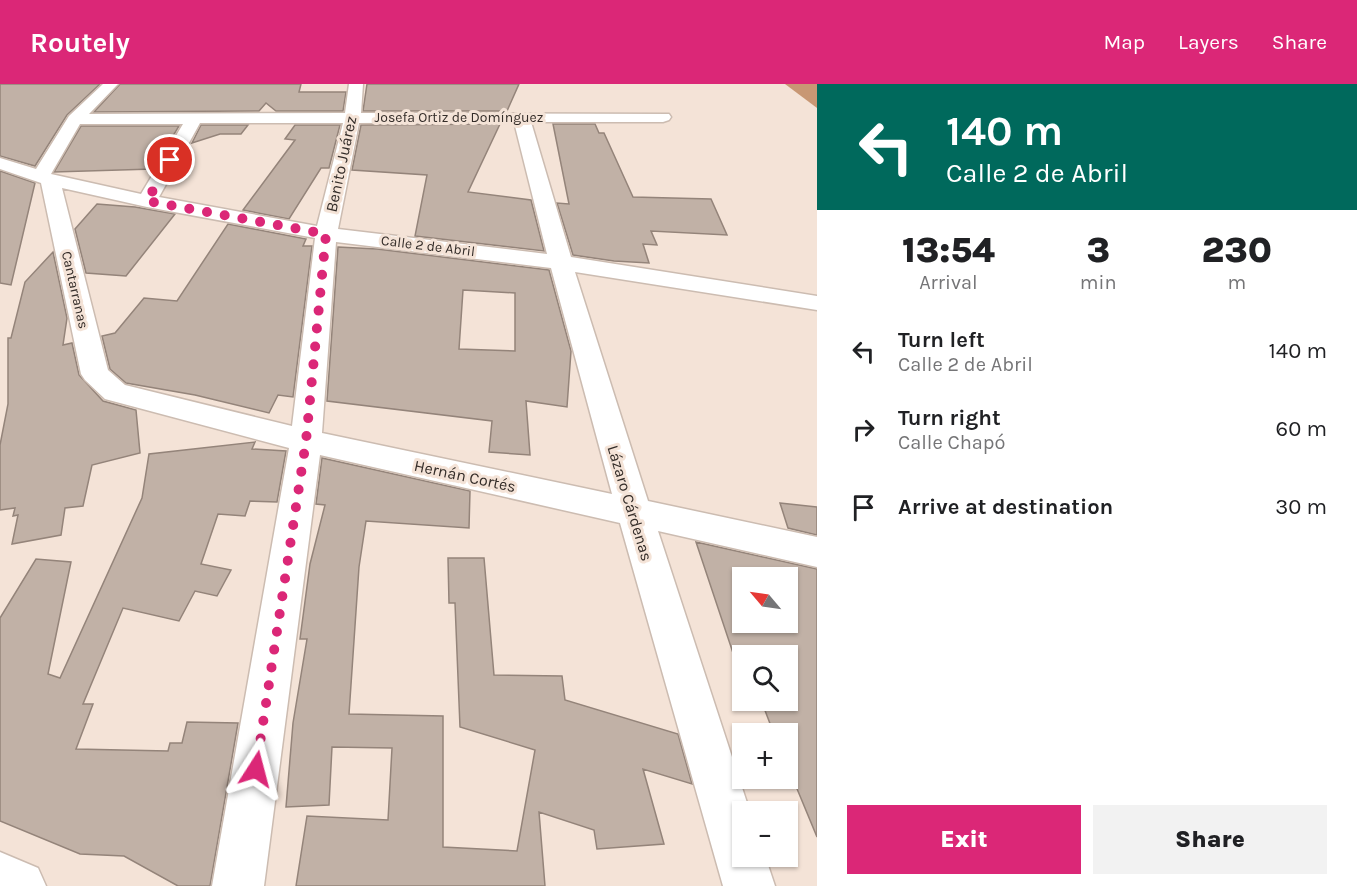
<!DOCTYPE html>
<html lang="en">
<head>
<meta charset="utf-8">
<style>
	body { margin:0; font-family:Karla,sans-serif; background:#f2f2f2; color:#202124; height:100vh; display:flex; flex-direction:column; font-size:22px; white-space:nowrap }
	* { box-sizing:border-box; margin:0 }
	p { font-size:20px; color:#757577 }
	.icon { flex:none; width:33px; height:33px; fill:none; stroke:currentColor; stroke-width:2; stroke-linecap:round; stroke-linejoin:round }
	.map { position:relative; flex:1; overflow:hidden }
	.sheet { display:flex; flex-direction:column; background:#fff; width:540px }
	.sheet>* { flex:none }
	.guide { background:#00695c; color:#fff; overflow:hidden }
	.needle { width:39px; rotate:299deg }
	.buttons { position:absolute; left:732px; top:483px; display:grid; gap:12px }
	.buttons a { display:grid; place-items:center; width:66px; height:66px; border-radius:0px; background:#fff; box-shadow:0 2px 4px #0004; font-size:30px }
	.pin { position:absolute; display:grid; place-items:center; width:51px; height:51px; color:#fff; margin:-26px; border:3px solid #fff; border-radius:50%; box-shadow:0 2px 6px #0007 }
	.me { position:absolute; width:66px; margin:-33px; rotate:9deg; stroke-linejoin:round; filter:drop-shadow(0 0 4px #0008) }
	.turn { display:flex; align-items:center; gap:21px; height:126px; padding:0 30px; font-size:27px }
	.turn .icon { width:78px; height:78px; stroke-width:2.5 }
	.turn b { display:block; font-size:42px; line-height:51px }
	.eta { display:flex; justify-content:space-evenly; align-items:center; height:102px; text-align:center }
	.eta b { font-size:36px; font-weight:800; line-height:42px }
	.primary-button { display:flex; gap:12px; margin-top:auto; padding:12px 30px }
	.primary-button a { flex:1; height:69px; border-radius:0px; background:#db2777; color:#fff; font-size:24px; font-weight:800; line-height:69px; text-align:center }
	.primary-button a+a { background:#f2f2f2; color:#202124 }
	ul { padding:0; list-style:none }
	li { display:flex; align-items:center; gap:18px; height:78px; padding:0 30px }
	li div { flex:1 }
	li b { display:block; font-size:22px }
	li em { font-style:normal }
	header { display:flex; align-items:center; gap:36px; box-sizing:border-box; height:84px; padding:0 30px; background:#db2777; color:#fff }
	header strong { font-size:28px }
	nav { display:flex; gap:33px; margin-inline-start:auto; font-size:21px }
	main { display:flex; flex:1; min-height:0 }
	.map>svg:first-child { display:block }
	.water { fill:#c89774 }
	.building { fill:#c1b1a6; stroke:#94847a; stroke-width:1.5; fill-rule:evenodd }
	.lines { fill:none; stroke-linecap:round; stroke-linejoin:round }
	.minor-casing { stroke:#ccbcb1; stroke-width:3 }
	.minor { fill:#fff; fill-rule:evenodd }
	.route { stroke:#db2777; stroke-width:10; stroke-dasharray:0 18 }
	.labels { text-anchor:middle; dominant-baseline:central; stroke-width:6; stroke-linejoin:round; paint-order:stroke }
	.far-street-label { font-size:14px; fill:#332c28; stroke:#f4e3d7 }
	.street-label { font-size:16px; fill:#332c28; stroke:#f4e3d7 }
</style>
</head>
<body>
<header>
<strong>Routely</strong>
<nav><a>Map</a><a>Layers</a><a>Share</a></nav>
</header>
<main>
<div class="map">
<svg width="817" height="802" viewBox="0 0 817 802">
	<rect width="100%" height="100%" fill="#f4e3d7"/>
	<path class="water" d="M785,0H817V24Z"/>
	<path class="building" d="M0,0H100L67,31L35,82L0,72Z
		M120,0H301L299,8H346L343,27H276L266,19L259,27L94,28Z
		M367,0H519L507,27H363Z
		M500,40L468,108L531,116L544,167L415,152L427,91L352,86L361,41Z
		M553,40H595L599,49H604L633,113L711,115L727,151L651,147L657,161L643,160L649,179L614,177L573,171L557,119L569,120Z
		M201,41H248L241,50H220L192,59Z
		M295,41H340L329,84H321L289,135L243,126L295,56L285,55Z
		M81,42H179L153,85L54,88Z
		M0,87L35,99L11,201L0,199Z
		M97,120L135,123L175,130L126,192L86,189L75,145Z
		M228,140L306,155L303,162H312L293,313L278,311L269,329L195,311L126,299L110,285L102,252L115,249L144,214L177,217Z
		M338,163L377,165L549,186L571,267L567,323L526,317L530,371L489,368L492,337L327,317ZM463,206L515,209V267L459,265Z
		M53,168L67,234L63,261L72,259L79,291L103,317L136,326L140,369L92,381L83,422L65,424L61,451L12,460L18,431L13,432L15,424L0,426V361L8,320V254H11L25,198Z
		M255,358L252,365L286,367L277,418L250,417L245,432L218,430L201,480L231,486L217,512L195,507L179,537L123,524L83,620H93L76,665L168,667L170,659H182L187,638L238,639L210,802H178L124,772L80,770L0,737V534L36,475L71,478L48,590L60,594L142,414L149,370Z
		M322,374L470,407L469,444L366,437L359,483L349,630L443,632V763L517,767L535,666L460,643L455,519H449L448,474H484L494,591L562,592L565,616L678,650L692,700L643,685L664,760L597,765L594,746L539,728L545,802H296L307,732L388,736L392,664L332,663L329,721L286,723L293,639L307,555H300L310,480L325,421L316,420Z
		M780,419L817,423V451L788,444Z
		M696,458L817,485V753L788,683V650H774L761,616H788V572H743L742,569V580L737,581ZM742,494H788V538H742Z"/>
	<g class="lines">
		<defs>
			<path id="minor" d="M103,0H118L89,30L345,29L349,0H363L361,29L669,30L671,33L669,36L663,38H531L571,173L817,212V226L575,188L648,417L817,453V483L658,447L750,728H742V772H765L775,802H723L620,439L320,371L264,802H212L289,364L105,315L85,296L81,290L41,99L0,85V74L36,85L69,32ZM514,38L547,170L338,145L359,39ZM200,39H343L317,142L159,113ZM80,40H183L141,110L51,90ZM62,104L147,123L315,154L292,342L125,301L108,286ZM336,158L551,184L612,410L322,349Z
				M0,768L38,784L46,802H0Z"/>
		</defs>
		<use href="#minor" class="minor-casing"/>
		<use href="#minor" class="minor"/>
	</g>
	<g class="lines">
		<path class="route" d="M170,76L147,117L326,150L306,357L256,685"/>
	</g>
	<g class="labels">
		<g class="far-street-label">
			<text x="459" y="33">Josefa Ortiz de Domínguez</text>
			<text transform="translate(428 162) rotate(7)">Calle 2 de Abril</text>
			<text transform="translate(75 206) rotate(77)">Cantarranas</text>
		</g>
		<g class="street-label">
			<text transform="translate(341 80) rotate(-78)">Benito Juárez</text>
			<text transform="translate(465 392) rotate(12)">Hernán Cortés</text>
			<text transform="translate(630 419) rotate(73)">Lázaro Cárdenas</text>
		</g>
	</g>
</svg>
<div class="buttons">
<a><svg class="needle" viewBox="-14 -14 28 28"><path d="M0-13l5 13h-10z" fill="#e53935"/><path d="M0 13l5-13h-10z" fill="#757577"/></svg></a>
<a><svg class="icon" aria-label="search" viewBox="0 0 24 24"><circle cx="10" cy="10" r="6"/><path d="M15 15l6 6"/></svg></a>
<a>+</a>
<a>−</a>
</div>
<div class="pin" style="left:170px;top:76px;background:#d93025"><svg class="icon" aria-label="arrive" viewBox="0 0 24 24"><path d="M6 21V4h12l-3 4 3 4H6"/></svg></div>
<svg class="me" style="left:256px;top:685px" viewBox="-20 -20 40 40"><path d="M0-17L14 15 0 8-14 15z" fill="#db2777" stroke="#fff" stroke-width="4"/></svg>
</div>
<section class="sheet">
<div class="guide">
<div class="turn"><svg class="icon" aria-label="left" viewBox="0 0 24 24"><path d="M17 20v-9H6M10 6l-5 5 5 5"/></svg><div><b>140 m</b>Calle 2 de Abril</div></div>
</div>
<div class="eta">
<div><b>13:54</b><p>Arrival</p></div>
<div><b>3</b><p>min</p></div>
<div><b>230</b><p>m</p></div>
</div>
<ul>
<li><svg class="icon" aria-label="left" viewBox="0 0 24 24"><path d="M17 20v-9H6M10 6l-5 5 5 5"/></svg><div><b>Turn left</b><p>Calle 2 de Abril</p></div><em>140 m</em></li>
<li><svg class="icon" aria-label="right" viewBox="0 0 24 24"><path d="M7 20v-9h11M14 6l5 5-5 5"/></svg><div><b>Turn right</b><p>Calle Chapó</p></div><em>60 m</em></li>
<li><svg class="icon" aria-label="arrive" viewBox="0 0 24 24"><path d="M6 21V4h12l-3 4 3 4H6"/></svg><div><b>Arrive at destination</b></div><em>30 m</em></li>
</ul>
<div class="primary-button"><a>Exit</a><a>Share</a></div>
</section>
</main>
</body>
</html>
